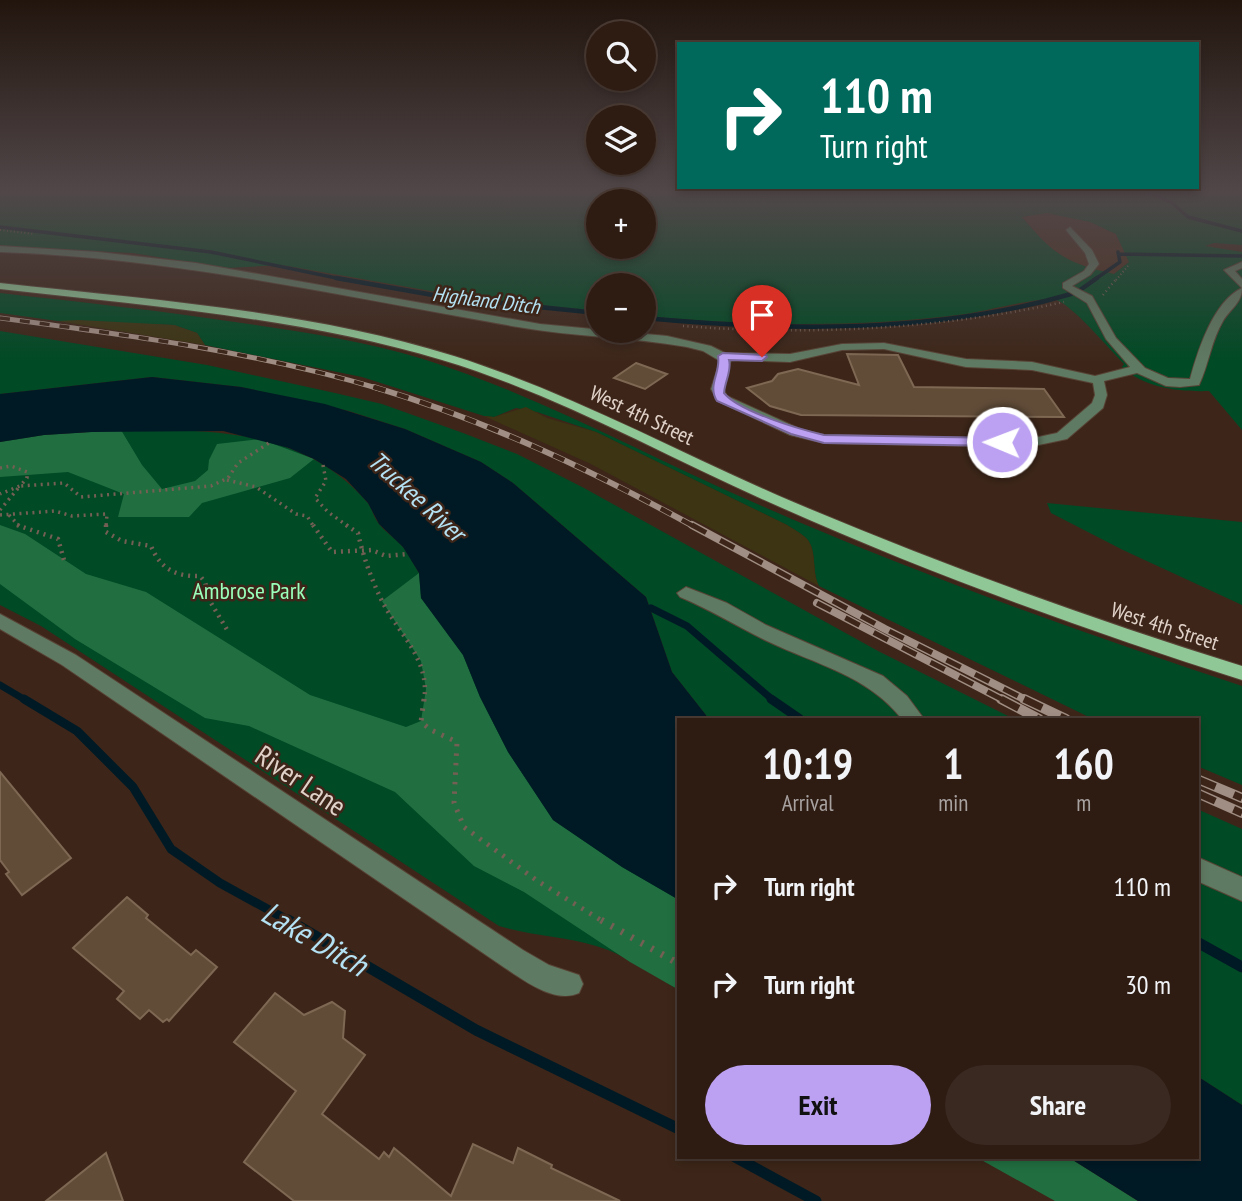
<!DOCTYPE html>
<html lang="en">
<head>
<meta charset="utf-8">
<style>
	body { margin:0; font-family:"PT Sans Narrow",sans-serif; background:#3a2921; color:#f1f3f6; height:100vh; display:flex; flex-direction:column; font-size:26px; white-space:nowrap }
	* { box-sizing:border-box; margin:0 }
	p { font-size:23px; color:#a7a1a0 }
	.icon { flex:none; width:38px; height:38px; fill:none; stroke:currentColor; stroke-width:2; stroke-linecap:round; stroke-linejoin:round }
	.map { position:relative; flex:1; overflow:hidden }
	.panel { position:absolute; left:677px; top:718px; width:522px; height:441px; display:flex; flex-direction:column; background:#2e1c13; border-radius:0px; box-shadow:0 4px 10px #0003,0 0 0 2px #493a33 }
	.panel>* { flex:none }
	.banner { position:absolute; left:677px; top:42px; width:522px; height:147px; border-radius:0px; box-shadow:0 4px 10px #0003,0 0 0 2px #493a33; background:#00695c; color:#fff; overflow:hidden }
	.tools { position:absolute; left:586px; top:21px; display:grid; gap:14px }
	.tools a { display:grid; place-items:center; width:70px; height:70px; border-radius:50%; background:#2e1c13; box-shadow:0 4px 10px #0003,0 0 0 2px #493a33; font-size:35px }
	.pin { position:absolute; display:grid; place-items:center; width:60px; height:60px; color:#fff; margin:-72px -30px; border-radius:50% 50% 50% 0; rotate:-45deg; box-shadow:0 0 7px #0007 }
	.pin .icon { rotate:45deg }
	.me { position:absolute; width:77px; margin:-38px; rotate:271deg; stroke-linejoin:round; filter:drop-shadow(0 0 5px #0008) }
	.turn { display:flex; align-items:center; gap:24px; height:147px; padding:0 28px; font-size:32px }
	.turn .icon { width:91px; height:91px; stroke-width:2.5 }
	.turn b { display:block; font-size:49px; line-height:60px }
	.eta { display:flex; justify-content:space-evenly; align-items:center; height:119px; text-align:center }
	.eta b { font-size:42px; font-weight:700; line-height:49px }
	.action { display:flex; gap:14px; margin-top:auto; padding:14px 28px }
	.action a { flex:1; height:80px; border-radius:42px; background:#bca0f2; color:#111; font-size:28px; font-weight:700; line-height:80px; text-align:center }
	.action a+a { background:#3a2921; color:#f1f3f6 }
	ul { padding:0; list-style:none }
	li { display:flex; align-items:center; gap:21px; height:98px; padding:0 28px }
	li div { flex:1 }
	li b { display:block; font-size:26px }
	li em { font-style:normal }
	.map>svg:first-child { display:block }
	.built { fill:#4c2e1d }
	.green { fill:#004a25; fill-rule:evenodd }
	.forest { fill:#216f41 }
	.sand { fill:#3c3413 }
	.water { fill:#001a25 }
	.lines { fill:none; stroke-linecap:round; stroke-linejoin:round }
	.stream-far4 { stroke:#001a25; stroke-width:3.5 }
	.stream-far3 { stroke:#001a25; stroke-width:4.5 }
	.stream-far2 { stroke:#001a25; stroke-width:7 }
	.stream-far1 { stroke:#001a25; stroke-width:9 }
	.stream { stroke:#001a25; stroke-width:11 }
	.building { fill:#614c38; stroke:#7e6853; stroke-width:2 }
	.minor-casing { stroke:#574235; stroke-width:2 }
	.major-casing { stroke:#574235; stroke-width:2 }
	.path-far5 { stroke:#735f53; stroke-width:2; stroke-dasharray:1 2.5; stroke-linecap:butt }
	.path-far4 { stroke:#735f53; stroke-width:2.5; stroke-dasharray:1 3.5; stroke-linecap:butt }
	.path-far3 { stroke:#735f53; stroke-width:3.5; stroke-dasharray:2 4.5; stroke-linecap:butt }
	.path-far2 { stroke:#735f53; stroke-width:4.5; stroke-dasharray:2 5; stroke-linecap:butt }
	.path-far1 { stroke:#735f53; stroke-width:5; stroke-dasharray:2.5 7; stroke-linecap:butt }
	.path { stroke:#735f53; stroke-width:7; stroke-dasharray:2.5 9; stroke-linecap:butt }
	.minor { fill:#5f7a62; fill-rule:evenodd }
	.major { fill:#8fc796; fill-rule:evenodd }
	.rail-far3-casing { stroke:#a08d83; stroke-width:5 }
	.rail-far2-casing { stroke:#a08d83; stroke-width:6 }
	.rail-far1-casing { stroke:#a08d83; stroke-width:8 }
	.rail-casing { stroke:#a08d83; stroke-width:10 }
	.rail-far3 { stroke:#3d2619; stroke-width:3.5; stroke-dasharray:10; stroke-linecap:butt }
	.rail-far2 { stroke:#3d2619; stroke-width:4.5; stroke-dasharray:12; stroke-linecap:butt }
	.rail-far1 { stroke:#3d2619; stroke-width:5; stroke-dasharray:16; stroke-linecap:butt }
	.rail { stroke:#3d2619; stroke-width:7; stroke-dasharray:20; stroke-linecap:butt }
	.route { fill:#bca0f2; stroke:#7a689d; stroke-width:2 }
	.labels { text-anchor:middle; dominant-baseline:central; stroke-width:5; stroke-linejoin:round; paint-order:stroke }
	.far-water-label { font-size:21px; font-style:italic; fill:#b4e2f4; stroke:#3d2619 }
	.far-street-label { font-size:21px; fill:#e1d2c9; stroke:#3d2619 }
	.park-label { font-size:24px; fill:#99ffba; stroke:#3d2619 }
	.water-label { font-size:26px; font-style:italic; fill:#b4e2f4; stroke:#3d2619 }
	.near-street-label { font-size:28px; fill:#e1d2c9; stroke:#3d2619 }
	.near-water-label { font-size:32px; font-style:italic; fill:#b4e2f4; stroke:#3d2619 }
</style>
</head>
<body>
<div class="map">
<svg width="1242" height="1201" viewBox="0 0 1242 1201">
	<rect width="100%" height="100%" fill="#3d2619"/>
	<path class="built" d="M1047,213L1090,222L1116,234L1129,262L1114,274L1077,266L1045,244L1022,216Z"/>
	<path class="green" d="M0,193H1242V245L1214,243L1205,246L1242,252V430L1209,391C1180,392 1144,388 1122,367L1124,364C1109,349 1072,304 1054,299C1046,296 979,312 965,314C858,328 750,326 644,316V285H598V311L471,298L282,265L226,268L133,253L0,246ZM598,201H644V247H598ZM1047,213L1090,222L1116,234L1129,262L1114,274C1066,263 1054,255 1022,217Z
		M0,293C81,302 162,311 242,323C303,332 364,341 423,359C538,395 644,455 755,503C914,573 1077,631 1242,686V785L1197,766V719H1093L819,586C811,571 818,550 806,538C801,533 793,529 787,525L596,432L537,412L516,408L494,417L484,416L362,377L205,345L197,333L174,325L58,321L0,313Z
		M0,331L207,365L335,393L382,404L463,433L517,454L584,488L878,651L1014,719H709L672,672L646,597L513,483L481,462L405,429L349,411L241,387L152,377L0,394Z
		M140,430C221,429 308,434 366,501C372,507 373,517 379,524C385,532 395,538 402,546C409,554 413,564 419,573L553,820L679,900V990C653,975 625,954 596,946C564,936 531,936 499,926L41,626L0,605V442L44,435Z
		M1047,503L1242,522V605L1123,550L1051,513Z
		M1197,809L1242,829V1105L1197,1076Z"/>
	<path class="forest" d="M121,430L142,465L162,489L195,481L208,470L209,460L217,444L260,439L314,459L290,478L202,503L189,517H118L124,494L68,472L0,477V442L44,435Z
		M0,525L25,534L86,574L146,592L310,695L406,727L421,721L426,689L421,661L382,601L419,573L421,598L463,655L480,697L508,752L553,820L622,867L679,900V990L630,962L524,892L474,866L395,792L249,726L205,718L75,639L0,584Z
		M976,1157H1068L1138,1201H1055Z"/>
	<path class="sand" d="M79,320L174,325L197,333L205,345L58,321Z
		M526,407L547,418L596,432L787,525C793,529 801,533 806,538C818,550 811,571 819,586L591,464L484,416L494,417Z"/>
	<path class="water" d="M152,377L241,387L325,404L405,429L481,462L513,483L646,597L672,672L709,719H679V900L622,867L553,820L508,752L480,697L463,655L421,598L419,573L403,547L379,524L368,503L346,479L314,459L289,448L223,431L92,432L44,435L0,442V394Z
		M1197,1076L1242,1105V1201H1138L1068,1157H1197Z"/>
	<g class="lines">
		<path class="stream-far4" d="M1149,193L1171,202L1188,217L1242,231
			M0,227L211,252L346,280
			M1119,254L1242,256
			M1094,280L1120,262L1118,252"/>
		<path class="stream-far3" d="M336,278L450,298L598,313
			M1080,290L1097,278
			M644,318C785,331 934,334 1071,294"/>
		<path class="stream-far2" d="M651,608L687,626L774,701
			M0,685L27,701"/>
		<path class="stream-far1" d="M24,699L77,731L133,787L171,849L220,883L291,922
			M771,699L800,719"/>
		<path class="stream" d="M288,920L476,1030L679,1129
			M1197,942L1242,967
			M735,1157L816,1201"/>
	</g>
	<path class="building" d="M847,354L898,355L914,387L1044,389L1064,417L801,415L770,406L747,388L772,381L778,374L798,369L859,385Z
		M636,363L667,374L645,389L614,378Z
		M0,772L71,858L22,895L6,874L9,872L0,860Z
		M127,897L148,915L146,918L191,955L196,950L217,967L169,1021L167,1019L163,1022L149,1010L140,1019L117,999L124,991L73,948Z
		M275,993L304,1015L332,1002L345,1011L343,1038L365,1055L322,1114L379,1159L384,1152L389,1157L394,1148L451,1196L473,1144L513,1163L518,1148L552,1165L551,1168L620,1201H294L244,1162L296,1091L234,1042Z
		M106,1153L123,1201H46Z"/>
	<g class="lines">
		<defs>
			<path id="minor" d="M1070,227L1092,250L1099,264L1090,275L1072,286L1092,296L1116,338L1145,368L1168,378L1190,379C1198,350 1213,302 1242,288C1242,303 1230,309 1223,321C1211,341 1209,364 1199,385L1180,387L1166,386L1137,373L1104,381L1107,395L1103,408L1067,439L1029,447L824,443L790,435L718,401L711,389L720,361L703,351L687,347C631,337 574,337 518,327C346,297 176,258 0,252V246L98,252L196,263L540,324L667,336L711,346L725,353L790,354L842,344L884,343L966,359L1032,362L1095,376L1130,367L1106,339L1087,303L1063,288V283L1084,271L1089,264L1085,253L1066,230ZM884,349L966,367L1032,370L1093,383L1095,395L1092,403L1057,433L1029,439L824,435L800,429L727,396L723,389L731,360L790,362L842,350Z
				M1242,262V268L1235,271L1242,279V288L1224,270Z
				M686,587L727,603L766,625L883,676L907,696L924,719H902C867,675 817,665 767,641C738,627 711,610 680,597L677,593Z
				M0,614L76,655L523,950L549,965L579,975L583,984L579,993C555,1004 525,981 505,968L62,665L0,629Z
				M1197,857L1242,877V901L1197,881Z"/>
			<path id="major" d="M0,283C152,300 307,310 454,356C571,393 679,453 791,501C939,564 1089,618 1242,666V680C1085,630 930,574 780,507C668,458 559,395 442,360C298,317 148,306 0,289Z"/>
		</defs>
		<use href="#minor" class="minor-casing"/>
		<use href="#major" class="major-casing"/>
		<path class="path-far5" d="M0,230L34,234
			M1116,280L1128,266"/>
		<path class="path-far4" d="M1103,295L1117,278
			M683,326C809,336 940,329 1064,302"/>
		<path class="path-far3" d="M323,465L326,481L315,498L328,512L349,527
			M0,468L11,466L27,472V478L20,486L0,494
			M227,480L256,487L296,514L307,516L314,527
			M0,510L20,486L64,483L81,497L211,486L228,478L238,463L269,443
			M0,515L55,511L72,516L107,514L106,527
			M9,515L20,527"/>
		<path class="path-far2" d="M17,525L58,539L64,560
			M106,525V532L122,541L151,546C160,568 175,577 200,576L205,582L211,603L229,633
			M313,525L332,552L372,550L386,556L407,554
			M346,525L358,533C363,556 371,578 381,599C398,634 431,659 424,701"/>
		<path class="path-far1" d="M424,699L421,722L431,730L457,742L454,803L464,827L536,880L604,922"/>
		<path class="path" d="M601,920L679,964"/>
		<use href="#minor" class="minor"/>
		<use href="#major" class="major"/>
		<defs>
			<path id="rail-far3" d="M0,318C128,335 256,352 380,389"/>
			<path id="rail-far2" d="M374,387C488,421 591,470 695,527"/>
			<path id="rail-far1" d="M692,525L885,629L1028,701
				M817,603L1005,701"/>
			<path id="rail" d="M1001,699L1039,719
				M1024,699L1066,719
				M1197,779L1242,798
				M1197,793L1242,813"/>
		</defs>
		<use href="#rail-far3" class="rail-far3-casing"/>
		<use href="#rail-far2" class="rail-far2-casing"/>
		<use href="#rail-far1" class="rail-far1-casing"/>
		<use href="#rail" class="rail-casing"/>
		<use href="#rail-far3" class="rail-far3"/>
		<use href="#rail-far2" class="rail-far2"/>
		<use href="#rail-far1" class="rail-far1"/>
		<use href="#rail" class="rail"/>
	</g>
	<linearGradient id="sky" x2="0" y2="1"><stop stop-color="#22150e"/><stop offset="0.53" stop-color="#514749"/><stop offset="1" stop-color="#514749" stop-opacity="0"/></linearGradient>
	<rect width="1242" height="362" fill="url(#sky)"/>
	<path class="route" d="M723,353L766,355L767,357L762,361L729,360C732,370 725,381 724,393C740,412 799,429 824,435L1002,438L1008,442L1002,446L824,443L791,434L717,401C707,385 721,373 718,356Z"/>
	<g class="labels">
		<g class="far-water-label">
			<text transform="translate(486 300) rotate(7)">Highland Ditch</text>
		</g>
		<g class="far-street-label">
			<text transform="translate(642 415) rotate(25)">West 4th Street</text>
			<text transform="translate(1165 626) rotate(18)">West 4th Street</text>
		</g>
		<g class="park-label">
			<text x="249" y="590">Ambrose Park</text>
		</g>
		<g class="water-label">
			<text transform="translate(417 496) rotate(42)">Truckee River</text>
		</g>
		<g class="near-street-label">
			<text transform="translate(301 780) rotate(34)">River Lane</text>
		</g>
		<g class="near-water-label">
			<text transform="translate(315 938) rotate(30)">Lake Ditch</text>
		</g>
	</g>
</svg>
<div class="tools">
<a><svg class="icon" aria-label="search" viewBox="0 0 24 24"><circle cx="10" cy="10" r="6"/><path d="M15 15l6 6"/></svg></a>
<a><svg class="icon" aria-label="layers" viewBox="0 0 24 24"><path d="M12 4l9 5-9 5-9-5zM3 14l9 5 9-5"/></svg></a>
<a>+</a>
<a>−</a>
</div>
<div class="pin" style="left:762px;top:357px;background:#d93025"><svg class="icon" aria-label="arrive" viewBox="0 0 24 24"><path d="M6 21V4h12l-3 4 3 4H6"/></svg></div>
<svg class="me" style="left:1002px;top:442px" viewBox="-20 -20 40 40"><circle r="17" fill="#bca0f2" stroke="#fff" stroke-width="3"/><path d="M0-11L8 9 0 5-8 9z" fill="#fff"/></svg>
<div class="banner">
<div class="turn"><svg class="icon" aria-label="right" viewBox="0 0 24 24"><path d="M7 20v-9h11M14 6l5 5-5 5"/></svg><div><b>110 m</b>Turn right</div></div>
</div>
<section class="panel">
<div class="eta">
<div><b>10:19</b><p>Arrival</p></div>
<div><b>1</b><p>min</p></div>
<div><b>160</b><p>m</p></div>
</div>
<ul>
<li><svg class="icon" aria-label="right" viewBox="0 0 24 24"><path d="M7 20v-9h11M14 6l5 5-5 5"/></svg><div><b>Turn right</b></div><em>110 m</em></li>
<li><svg class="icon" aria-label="right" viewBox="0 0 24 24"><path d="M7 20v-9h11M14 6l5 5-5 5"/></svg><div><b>Turn right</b></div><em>30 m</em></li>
</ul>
<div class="action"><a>Exit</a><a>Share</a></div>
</section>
</div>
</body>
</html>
